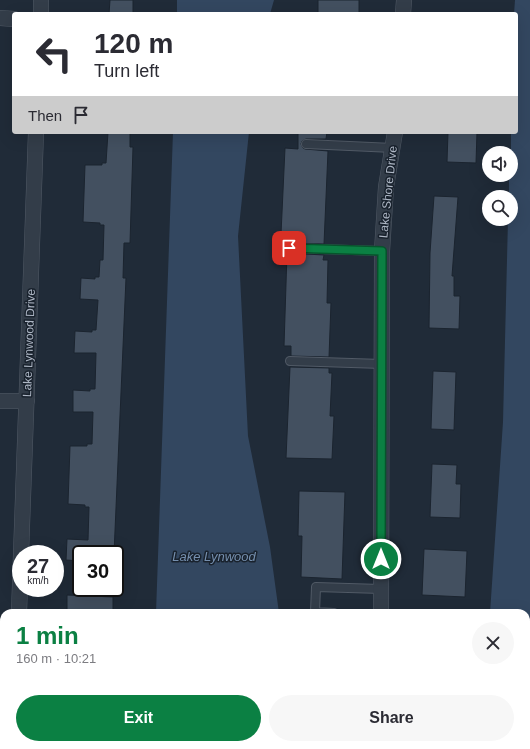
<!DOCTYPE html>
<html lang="en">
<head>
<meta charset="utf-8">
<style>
	body { margin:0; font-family:Helvetica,sans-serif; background:#f7f7f7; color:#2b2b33; height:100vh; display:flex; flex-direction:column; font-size:15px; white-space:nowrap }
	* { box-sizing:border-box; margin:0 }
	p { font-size:13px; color:#7c7c81 }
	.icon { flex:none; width:22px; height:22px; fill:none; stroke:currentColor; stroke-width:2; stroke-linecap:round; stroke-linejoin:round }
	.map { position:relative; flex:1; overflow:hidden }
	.sheet { position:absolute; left:0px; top:609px; width:530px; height:140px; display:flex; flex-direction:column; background:#fff; border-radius:12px 12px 0 0; box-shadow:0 4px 16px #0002 }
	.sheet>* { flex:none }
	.banner { position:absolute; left:12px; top:12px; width:506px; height:122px; border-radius:4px; box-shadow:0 4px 16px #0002; background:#fff; color:#2b2b33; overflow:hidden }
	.buttons { position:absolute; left:482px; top:146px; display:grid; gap:8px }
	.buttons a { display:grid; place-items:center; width:36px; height:36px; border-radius:50%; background:#fff; box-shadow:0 4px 16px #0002; font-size:20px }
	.speed { position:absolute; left:12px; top:545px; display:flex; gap:8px; font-size:20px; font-weight:700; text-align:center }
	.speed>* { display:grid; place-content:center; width:52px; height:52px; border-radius:50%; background:#fff; box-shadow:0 4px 16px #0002; line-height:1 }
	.speed small { font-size:10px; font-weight:400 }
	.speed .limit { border:2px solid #111; border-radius:6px; background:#fff; color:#111 }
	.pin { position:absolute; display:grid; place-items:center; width:34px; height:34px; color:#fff; margin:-17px; border-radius:8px; box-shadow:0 2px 6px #0006 }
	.me { position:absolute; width:44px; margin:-22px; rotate:0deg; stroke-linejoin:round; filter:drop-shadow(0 0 3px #0008) }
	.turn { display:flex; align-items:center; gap:14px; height:84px; padding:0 16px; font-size:18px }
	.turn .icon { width:52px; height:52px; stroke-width:2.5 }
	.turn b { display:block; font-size:28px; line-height:34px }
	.then { display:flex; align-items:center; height:38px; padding:0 16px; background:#0003; gap:8px; font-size:15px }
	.round { display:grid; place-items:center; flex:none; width:42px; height:42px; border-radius:21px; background:#f7f7f7 }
	.head { display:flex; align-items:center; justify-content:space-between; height:68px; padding:0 16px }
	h1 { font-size:24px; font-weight:700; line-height:30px; color:#0b8043 }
	.cta { display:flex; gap:8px; margin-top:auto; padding:8px 16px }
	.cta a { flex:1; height:46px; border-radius:24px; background:#0b8043; color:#fff; font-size:16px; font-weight:700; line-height:46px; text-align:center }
	.cta a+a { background:#f7f7f7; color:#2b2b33 }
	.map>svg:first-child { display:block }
	.water { fill:#334760 }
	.building { fill:#435060; stroke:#1b242f }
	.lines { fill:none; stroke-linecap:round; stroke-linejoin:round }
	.service-casing { stroke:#515a66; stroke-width:10 }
	.minor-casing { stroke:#515a66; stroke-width:16 }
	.service { stroke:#333d49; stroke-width:8 }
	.minor { stroke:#333d49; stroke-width:15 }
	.route-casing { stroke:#07532c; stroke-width:10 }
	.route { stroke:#0b8043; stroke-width:7 }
	.labels { text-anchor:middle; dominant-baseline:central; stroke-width:3; stroke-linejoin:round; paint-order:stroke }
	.street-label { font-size:12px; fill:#aeb7c5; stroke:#19222d }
	.water-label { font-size:13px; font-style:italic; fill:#758fae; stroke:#19222d }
</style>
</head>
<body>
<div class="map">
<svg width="530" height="749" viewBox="0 0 530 749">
	<rect width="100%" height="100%" fill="#202b38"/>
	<path class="water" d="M177,0H274L270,14H177Z
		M515,0H530V696L526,695V613H490L503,422L508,219H511V197H509V175H511V132H516V14H514Z
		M173,132H249L238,236L248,436L270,547L279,613H156Z
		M151,745H295L296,749H151Z"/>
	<path class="building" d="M110,0H133V14H109Z
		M318,0H359V14H318Z
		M108,132H130V147H133L130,243H124L123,278H126L114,554H81V561L66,560L67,539L88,540L89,507H85V505L68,504L70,446H87V444H92L93,412H73V390L90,391V389H95L96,353H74L75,331L92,332V330H96L98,300L80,299L81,278L95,279V277H99L100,260H103L104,225H100V223L83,222L85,165H102V163H106Z
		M298,132H327L326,139H306L302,141L301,144L303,148L305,149L328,151L324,244L287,243L288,235L281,234L285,148L298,149Z
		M448,132H477L476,163L447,162Z
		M434,196L458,197L452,276H454V296H460L459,329L429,328L430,253Z
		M287,253L324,255L323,260H328L327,303H331L329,357L291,356V346H284Z
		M290,367L329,368V373H332L330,416H334L332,459L286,458Z
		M433,371L456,372L454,430L431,429Z
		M432,464L457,465L456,484H461L460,518L430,517Z
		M299,491L345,492L342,579L301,577L302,536H298Z
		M424,549L467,551L465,597L422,595Z
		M67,595L113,597V613H67Z"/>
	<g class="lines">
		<defs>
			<path id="service" d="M306,144L393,148
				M289,248L382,251
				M290,361L382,364
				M334,613L315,612L316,587L381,589
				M526,716L530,717"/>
			<path id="minor" d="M41,14V0
				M403,14L404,0
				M0,18L14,19
				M0,401H27
				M21,554L36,132
				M19,613L21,554
				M381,613L382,251L386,187L395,132
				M14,749V745
				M378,749L379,745"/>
		</defs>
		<use href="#service" class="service-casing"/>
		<use href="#minor" class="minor-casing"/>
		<use href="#service" class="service"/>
		<use href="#minor" class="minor"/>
	</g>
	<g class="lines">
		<defs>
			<path id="route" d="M289,248L382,251L381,559"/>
		</defs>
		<use href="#route" class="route-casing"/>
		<use href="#route" class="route"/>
	</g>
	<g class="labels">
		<g class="street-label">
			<text transform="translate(388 192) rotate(-84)">Lake Shore Drive</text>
			<text transform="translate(29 343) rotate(-88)">Lake Lynwood Drive</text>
		</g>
		<g class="water-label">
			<text x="214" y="556">Lake Lynwood</text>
		</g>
	</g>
</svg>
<div class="buttons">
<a><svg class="icon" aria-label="sound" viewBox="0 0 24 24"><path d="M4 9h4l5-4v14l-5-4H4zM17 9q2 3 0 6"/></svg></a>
<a><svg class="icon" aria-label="search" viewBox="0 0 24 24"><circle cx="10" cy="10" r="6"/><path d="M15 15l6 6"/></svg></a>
</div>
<div class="speed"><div>27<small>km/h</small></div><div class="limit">30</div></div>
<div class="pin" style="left:289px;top:248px;background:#d93025"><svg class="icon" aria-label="arrive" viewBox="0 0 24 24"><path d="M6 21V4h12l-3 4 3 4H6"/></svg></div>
<svg class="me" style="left:381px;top:559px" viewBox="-20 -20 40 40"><circle r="17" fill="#0b8043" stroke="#fff" stroke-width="3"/><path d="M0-11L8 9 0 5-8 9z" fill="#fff"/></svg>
<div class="banner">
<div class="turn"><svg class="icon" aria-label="left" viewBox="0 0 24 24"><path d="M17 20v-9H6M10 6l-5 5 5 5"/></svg><div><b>120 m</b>Turn left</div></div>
<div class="then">Then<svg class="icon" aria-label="arrive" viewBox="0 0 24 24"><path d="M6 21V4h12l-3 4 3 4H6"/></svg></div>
</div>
<section class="sheet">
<div class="head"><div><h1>1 min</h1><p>160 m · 10:21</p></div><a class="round"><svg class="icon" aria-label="close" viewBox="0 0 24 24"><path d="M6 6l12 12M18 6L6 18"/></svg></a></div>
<div class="cta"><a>Exit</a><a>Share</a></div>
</section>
</div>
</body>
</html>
